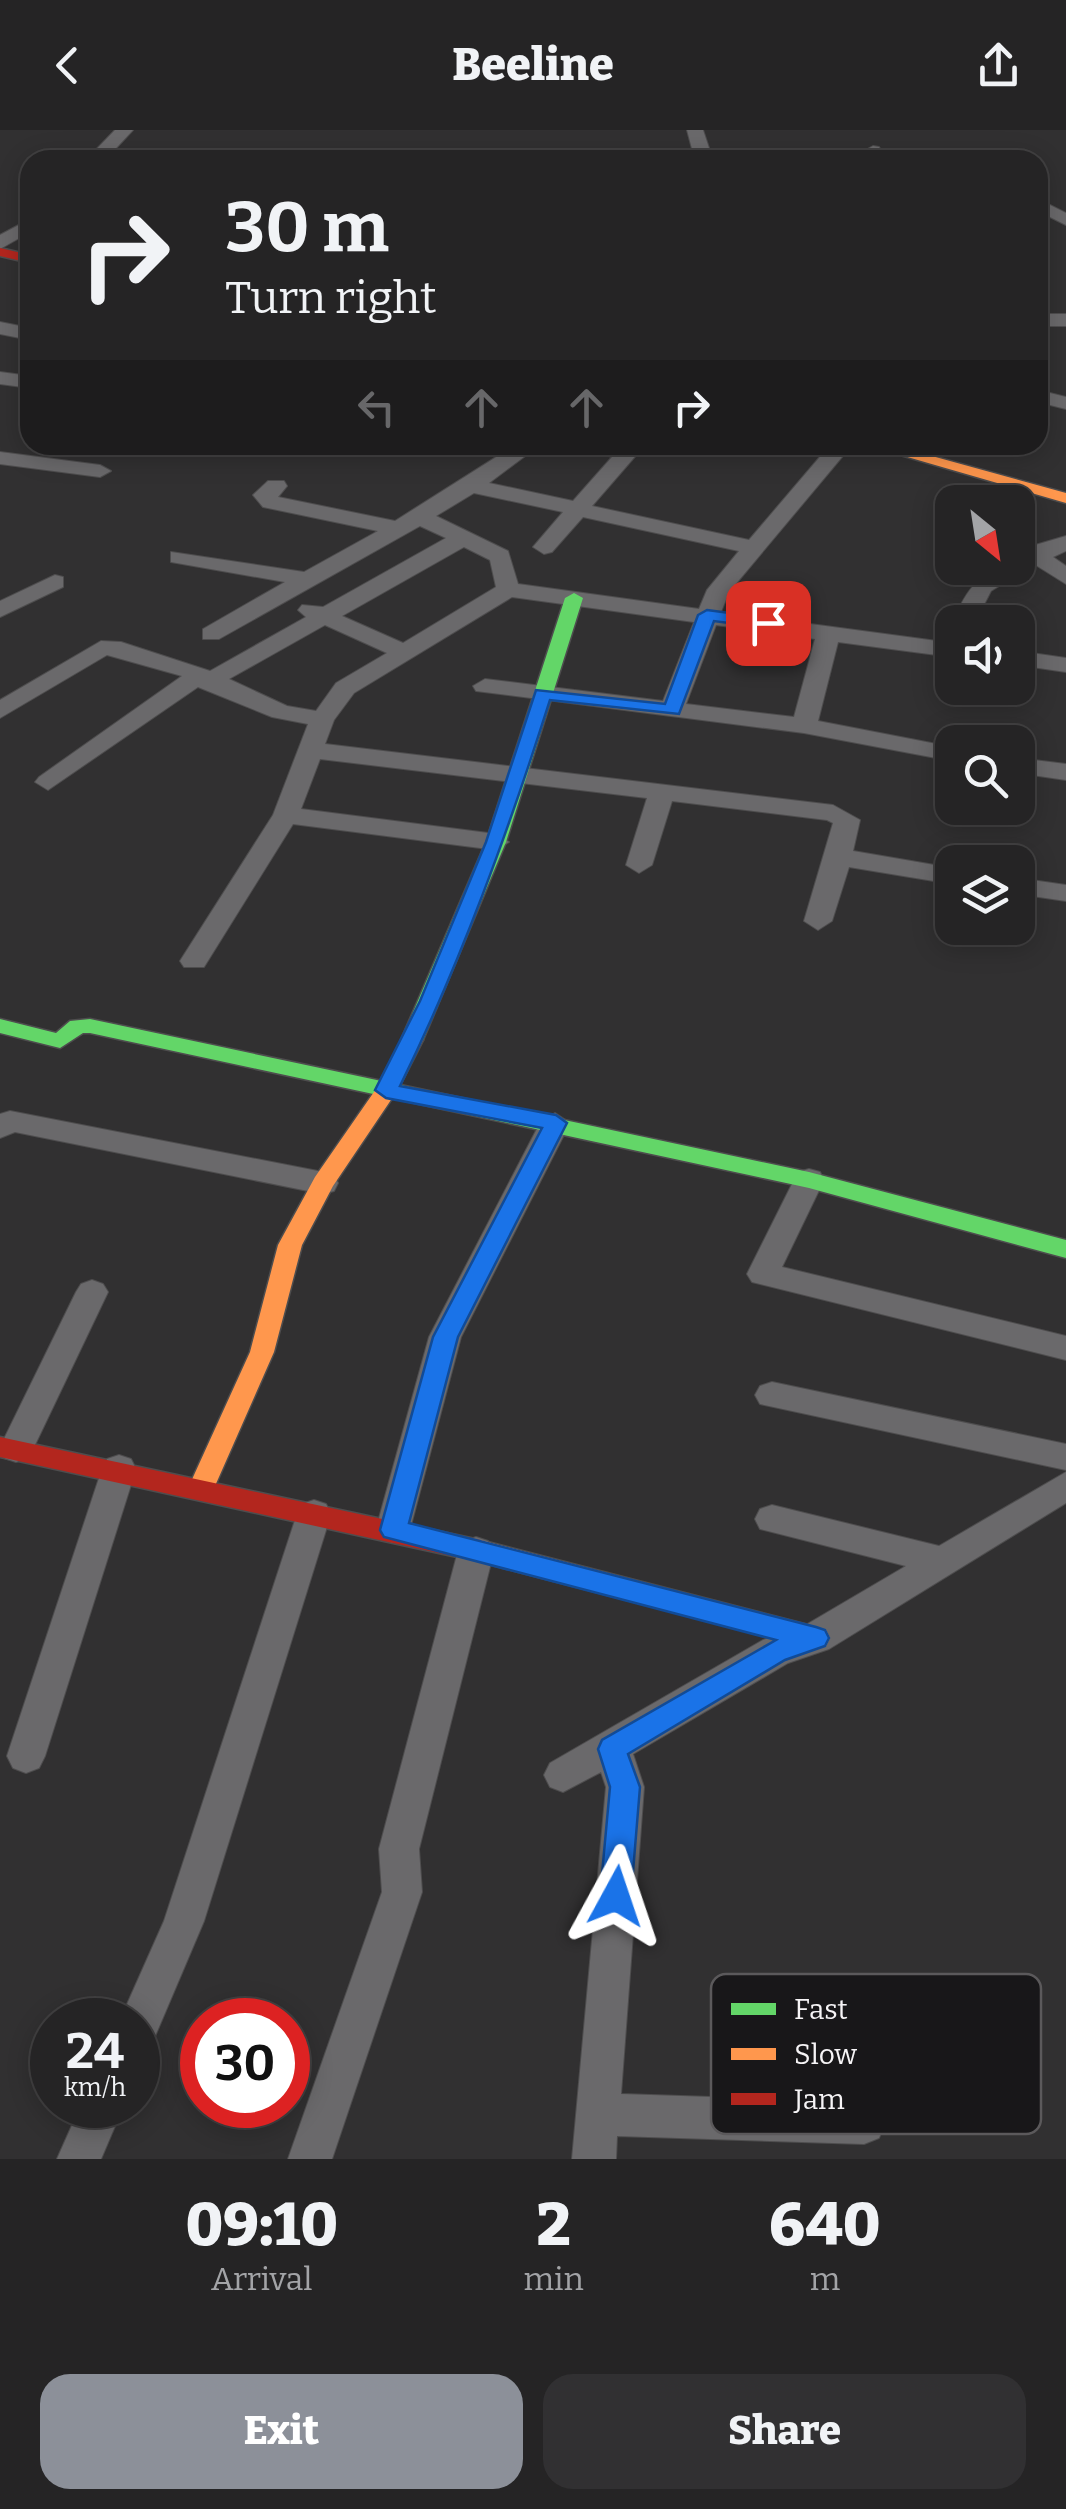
<!DOCTYPE html>
<html lang="en">
<head>
<meta charset="utf-8">
<style>
	body { margin:0; font-family:Bitter,serif; background:#313032; color:#f1f3f6; height:100vh; display:flex; flex-direction:column; font-size:38px; white-space:nowrap }
	* { box-sizing:border-box; margin:0 }
	p { font-size:32px; color:#a3a4a7 }
	.icon { flex:none; width:55px; height:55px; fill:none; stroke:currentColor; stroke-width:2; stroke-linecap:round; stroke-linejoin:round }
	.map { position:relative; height:2029px; overflow:hidden }
	.drawer { display:flex; flex-direction:column; background:#252425; flex:1 }
	.drawer>* { flex:none }
	.guide { position:absolute; left:20px; top:20px; width:1028px; height:305px; border-radius:30px; box-shadow:0 5px 25px #0003,0 0 0 2px #424142; background:#252425; color:#f1f3f6; overflow:hidden }
	.needle { width:65px; rotate:150deg }
	.tools { position:absolute; left:935px; top:355px; display:grid; gap:20px }
	.tools a { display:grid; place-items:center; width:100px; height:100px; border-radius:20px; background:#252425; box-shadow:0 5px 25px #0003,0 0 0 2px #424142; font-size:50px }
	.speed { position:absolute; left:30px; top:1868px; display:flex; gap:20px; font-size:50px; font-weight:700; text-align:center }
	.speed>* { display:grid; place-content:center; width:130px; height:130px; border-radius:50%; background:#252425; box-shadow:0 5px 25px #0003,0 0 0 2px #424142; line-height:1 }
	.speed small { font-size:25px; font-weight:400 }
	.speed .limit { border:15px solid #d22; background:#fff; color:#111 }
	.pin { position:absolute; display:grid; place-items:center; width:85px; height:85px; color:#fff; margin:-42px; border-radius:20px; box-shadow:0 5px 15px #0006 }
	.me { position:absolute; width:110px; margin:-55px; rotate:5deg; stroke-linejoin:round; filter:drop-shadow(0 0 8px #0008) }
	.turn { display:flex; align-items:center; gap:35px; height:210px; padding:0 40px; font-size:45px }
	.turn .icon { width:130px; height:130px; stroke-width:2.5 }
	.turn b { display:block; font-size:70px; line-height:85px }
	.lanes { display:flex; align-items:center; height:95px; padding:0 40px; background:#0003; justify-content:center; gap:50px; direction:ltr }
	.lanes .off { opacity:.35 }
	.eta { display:flex; justify-content:space-evenly; align-items:center; height:170px; text-align:center }
	.eta b { font-size:60px; font-weight:800; line-height:70px }
	.action { display:flex; gap:20px; margin-top:auto; padding:20px 40px }
	.action a { flex:1; height:115px; border-radius:30px; background:#8c9099; color:#fff; font-size:40px; font-weight:800; line-height:115px; text-align:center }
	.action a+a { background:#313032; color:#f1f3f6 }
	header { display:flex; justify-content:space-between; align-items:center; height:130px; padding:0 40px; background:#252425; font-size:45px; font-weight:800 }
	.map>svg:first-child { display:block }
	.lines { fill:none; stroke-linecap:round; stroke-linejoin:round }
	.street-casing { stroke:#4e4d4e; stroke-width:2 }
	.fast-casing { stroke:#4e4d4e; stroke-width:3 }
	.slow-casing { stroke:#4e4d4e; stroke-width:3 }
	.jam-casing { stroke:#4e4d4e; stroke-width:3 }
	.street { fill:#6a696b; fill-rule:evenodd }
	.fast { fill:#63d668; fill-rule:evenodd }
	.slow { fill:#ff974d; fill-rule:evenodd }
	.jam { fill:#b3261e; fill-rule:evenodd }
	.route { fill:#1a73e8; stroke:#114b97; stroke-width:2.5 }
	.key { fill:#181719; stroke:#5b595b; stroke-width:2.5 }
	.key-label { font-size:28px; fill:#f6f4f6 }
</style>
</head>
<body>
<header><svg class="icon" aria-label="back" viewBox="0 0 24 24"><path d="M15 5l-7 7 7 7"/></svg>Beeline<svg class="icon" aria-label="share" viewBox="0 0 24 24"><path d="M12 15V3M7 8l5-5 5 5M5 13v7h14v-7"/></svg></header>
<div class="map">
<svg width="1066" height="2029" viewBox="0 0 1066 2029">
	<rect width="100%" height="100%" fill="#313031"/>
	<g class="lines">
		<defs>
			<path id="street" d="M115,0H133L105,30H86Z
				M687,0H703L713,30H695Z
				M873,16L879,17L887,30H869L864,21Z
				M1038,69L1066,83V95L1038,81Z
				M30,89V102L0,119V105Z
				M1038,184H1066V196H1038Z
				M0,192L30,198V210L0,204Z
				M0,242L30,246V258L0,254Z
				M1038,260L1066,267V279L1038,272Z
				M515,315H540L489,353L573,371L612,327L573,315H645L592,376L749,410L830,315H852L729,462L721,482L952,513V527L838,512L818,591L952,617V631L804,603L476,561L473,556L485,549L663,571L694,492L512,467L354,563L334,590L325,614L833,675L860,690L853,721L952,738V754L849,737L832,791L818,800L804,791L833,693L827,690L672,671L652,735L639,743L626,735L647,668L320,629L301,679L496,704L509,712L496,720L293,694L204,837H184L180,831L273,685L308,594L272,587L198,557L48,660L35,652L39,647L182,546L107,525L0,588V570L101,511L121,512L210,541L306,487L298,480L302,475L323,477L446,408L420,396L219,509H203V499L285,452L171,432V422L304,442L378,401L263,377L253,365L268,351H284L287,356L278,367L395,391ZM474,363L563,382L533,417L544,424L552,422L583,387L739,421L707,460L699,479L518,454L508,421L436,386ZM464,417L490,430L496,457L403,513L342,486ZM325,495L387,523L336,553L316,581L287,576L229,549ZM716,495L815,509L794,587L686,574Z
				M0,322L100,335L111,341L100,347L0,334Z
				M1066,406V421L1053,427L1066,436V454L1034,434L991,461L975,492H953C966,460 980,438 1018,438V425L1025,418Z
				M55,445L63,447V457L0,487V471Z
				M1018,521L1066,528V542L1018,535Z
				M1018,628L1066,634V650L1018,643Z
				M1018,748L1066,755V771L1018,764Z
				M10,981L323,1042L334,1045L338,1053L334,1061L323,1064L15,1002L0,1008V984Z
				M555,983L570,993L461,1207L410,1399L405,1409L393,1413L381,1409L376,1399L429,1207L540,993Z
				M809,1039L820,1042L824,1050L782,1137L1066,1206V1230L752,1152L747,1144L798,1042Z
				M92,1150L103,1154L108,1162L33,1319L28,1328L16,1332L4,1328L0,1317L76,1162L81,1154Z
				M772,1252L1066,1314V1340L760,1274L755,1265L760,1256Z
				M119,1325L131,1329L136,1339L45,1626L39,1638L26,1643L13,1638L7,1626L102,1339L107,1329Z
				M1066,1342V1373L829,1519L788,1533L633,1624L644,1657L621,1964L864,1972L879,1978L885,1993L879,2008L864,2014L617,2006L616,2029H572L606,1657L601,1642L563,1662L550,1657L544,1645L550,1633L763,1510L804,1496L906,1436L760,1399L755,1389L760,1379L772,1375L939,1416Z
				M314,1370L326,1374L331,1384L204,1791L153,1911L138,1917V1890H120L164,1791L297,1384L302,1374Z
				M476,1407L488,1411L494,1421L419,1719L422,1762L332,2029H288L382,1762L379,1719L458,1421L464,1411Z
				M81,1975H124L101,2029H57Z"/>
			<path id="fast" d="M574,463L583,468L506,712L423,910L412,917L404,915L401,910L486,712L565,468Z
				M0,889L56,903L70,891L90,889L809,1042L1066,1110V1128L809,1058L90,903H83L60,918L0,903Z"/>
			<path id="slow" d="M866,315H892L1066,363V373Z
				M412,903L423,910L397,961L333,1056L302,1115L274,1222L215,1356L211,1363L202,1366L193,1363L189,1356L250,1222L278,1115L315,1047L376,959L404,905Z
				M480,1410L816,1497L826,1500L830,1508L826,1516L816,1519L480,1432L471,1429L467,1421L471,1413Z"/>
			<path id="jam" d="M0,118L30,125V133L0,126Z
				M0,1307L480,1410L489,1413L493,1421L489,1429L480,1432L0,1327Z"/>
		</defs>
		<use href="#street" class="street-casing"/>
		<use href="#fast" class="fast-casing"/>
		<use href="#slow" class="slow-casing"/>
		<use href="#jam" class="jam-casing"/>
		<use href="#street" class="street"/>
		<use href="#fast" class="fast"/>
		<use href="#slow" class="slow"/>
		<use href="#jam" class="jam"/>
	</g>
	<path class="route" d="M707,480L768,488L777,493L768,498L714,491L679,584L550,570C508,702 461,832 400,956L556,985L567,993L458,1207L409,1393L816,1497L825,1500L829,1508L825,1516L785,1530L628,1624L640,1657L631,1766L626,1776L616,1780L605,1776L600,1766L610,1657L598,1619L602,1610L776,1510L384,1407L380,1400L433,1207L542,998L386,968L375,960L420,871L486,712L536,560L665,574L698,485Z"/>
	<rect x="711" y="1844" width="330" height="160" rx="15" class="key"/>
	<rect x="731" y="1873" width="45" height="12" fill="#63d668"/>
	<rect x="731" y="1918" width="45" height="12" fill="#ff974d"/>
	<rect x="731" y="1963" width="45" height="12" fill="#b3261e"/>
	<g class="key-label">
		<text x="794" y="1889">Fast</text>
		<text x="794" y="1934">Slow</text>
		<text x="794" y="1979">Jam</text>
	</g>
</svg>
<div class="tools">
<a><svg class="needle" viewBox="-14 -14 28 28"><path d="M0-13l5 13h-10z" fill="#e53935"/><path d="M0 13l5-13h-10z" fill="#a3a4a7"/></svg></a>
<a><svg class="icon" aria-label="sound" viewBox="0 0 24 24"><path d="M4 9h4l5-4v14l-5-4H4zM17 9q2 3 0 6"/></svg></a>
<a><svg class="icon" aria-label="search" viewBox="0 0 24 24"><circle cx="10" cy="10" r="6"/><path d="M15 15l6 6"/></svg></a>
<a><svg class="icon" aria-label="layers" viewBox="0 0 24 24"><path d="M12 4l9 5-9 5-9-5zM3 14l9 5 9-5"/></svg></a>
</div>
<div class="speed"><div>24<small>km/h</small></div><div class="limit">30</div></div>
<div class="pin" style="left:768px;top:493px;background:#d93025"><svg class="icon" aria-label="arrive" viewBox="0 0 24 24"><path d="M6 21V4h12l-3 4 3 4H6"/></svg></div>
<svg class="me" style="left:616px;top:1766px" viewBox="-20 -20 40 40"><path d="M0-17L14 15 0 8-14 15z" fill="#1a73e8" stroke="#fff" stroke-width="4"/></svg>
<div class="guide">
<div class="turn"><svg class="icon" aria-label="right" viewBox="0 0 24 24"><path d="M7 20v-9h11M14 6l5 5-5 5"/></svg><div><b>30 m</b>Turn right</div></div>
<div class="lanes"><svg class="icon off" aria-label="left" viewBox="0 0 24 24"><path d="M17 20v-9H6M10 6l-5 5 5 5"/></svg><svg class="icon off" aria-label="ahead" viewBox="0 0 24 24"><path d="M12 20V5M6 11l6-6 6 6"/></svg><svg class="icon off" aria-label="ahead" viewBox="0 0 24 24"><path d="M12 20V5M6 11l6-6 6 6"/></svg><svg class="icon" aria-label="right" viewBox="0 0 24 24"><path d="M7 20v-9h11M14 6l5 5-5 5"/></svg></div>
</div>
</div>
<section class="drawer">
<div class="eta">
<div><b>09:10</b><p>Arrival</p></div>
<div><b>2</b><p>min</p></div>
<div><b>640</b><p>m</p></div>
</div>
<div class="action"><a>Exit</a><a>Share</a></div>
</section>
</body>
</html>
